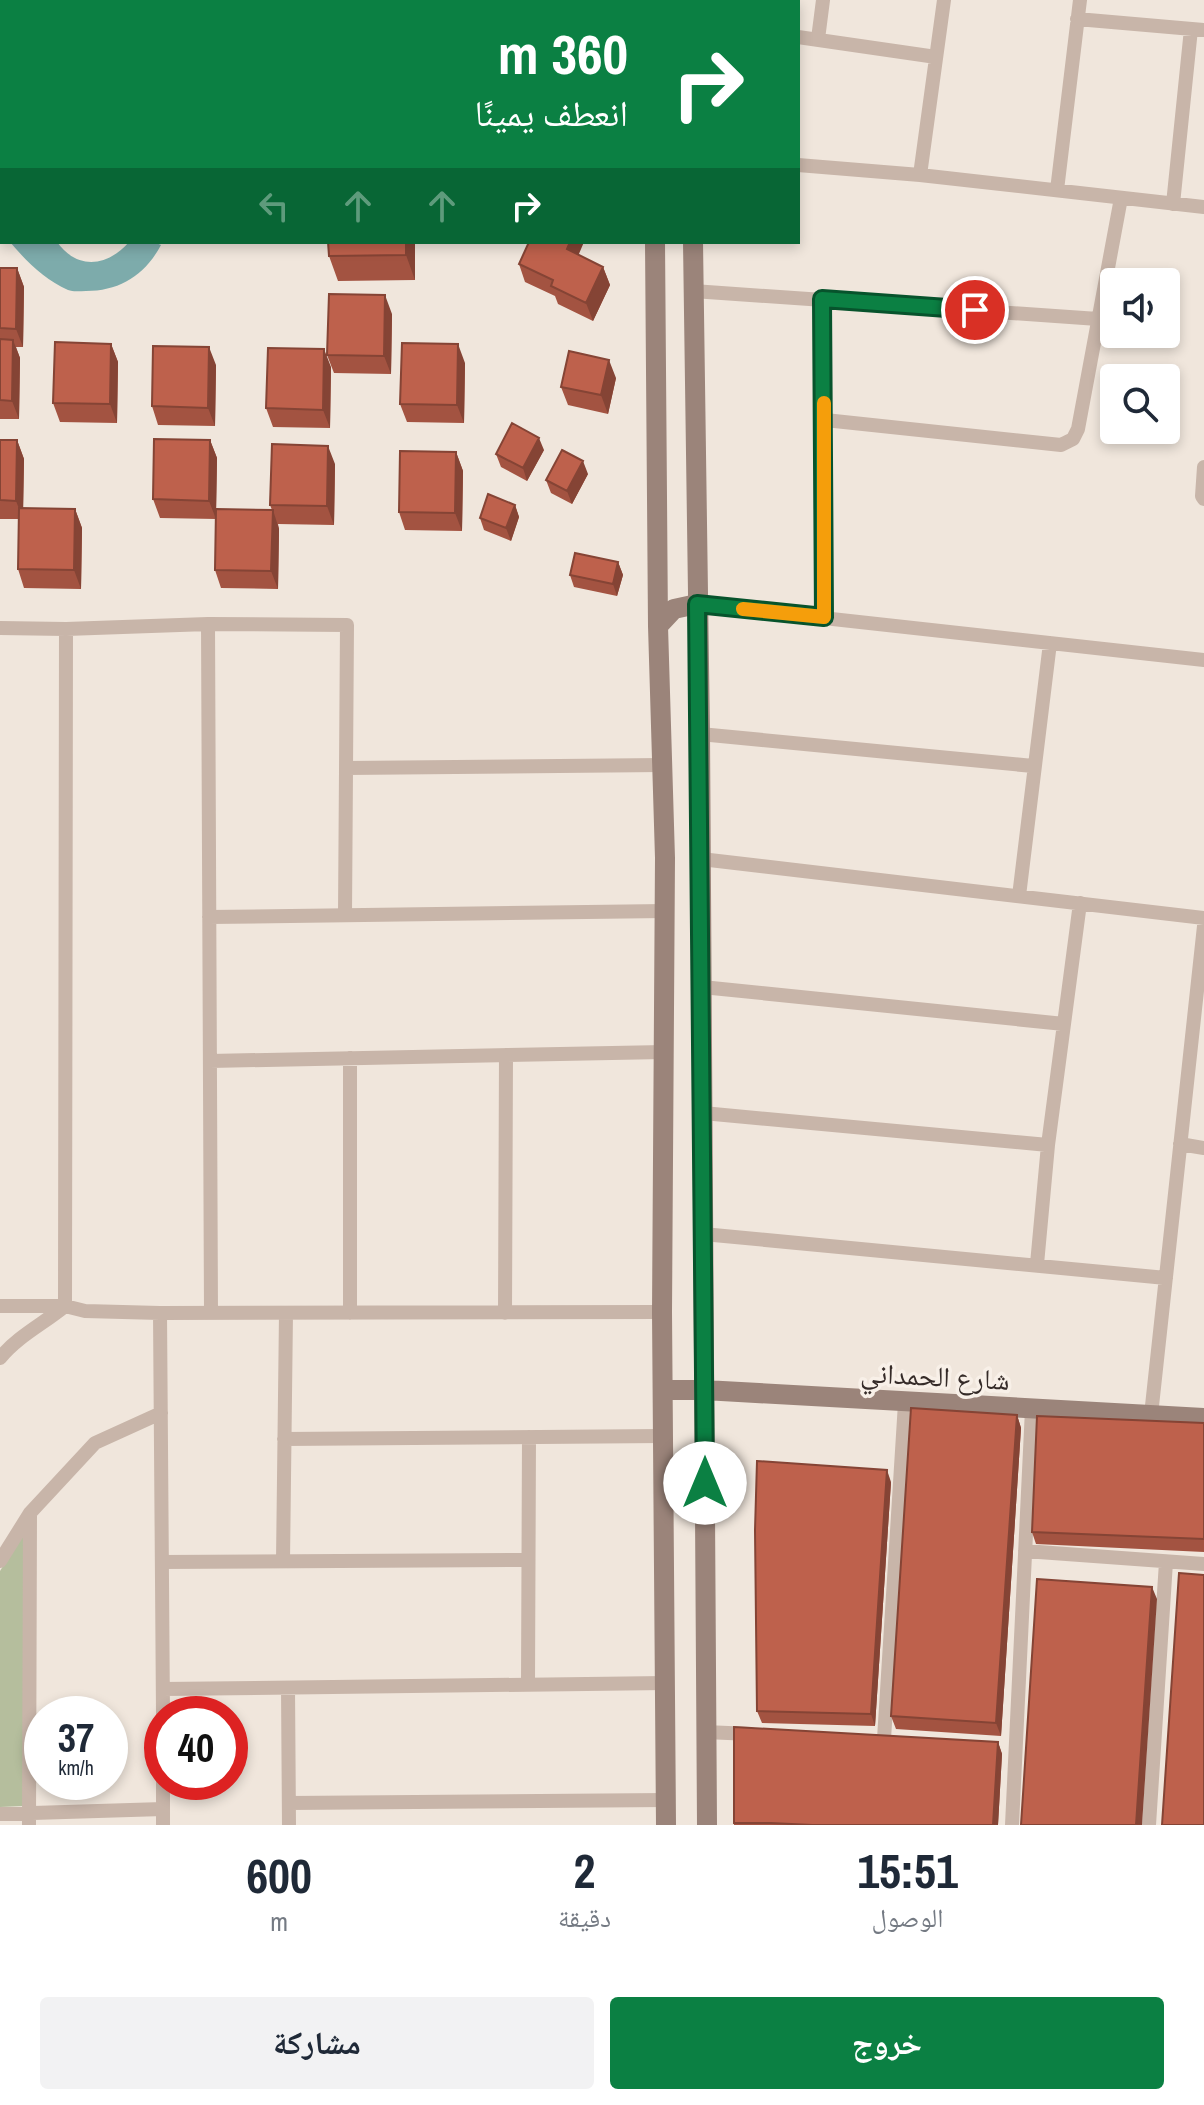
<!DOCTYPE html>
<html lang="ar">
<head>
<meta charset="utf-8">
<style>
	body { margin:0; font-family:"Archivo Narrow","Noto Naskh Arabic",sans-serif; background:#f2f2f3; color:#1f2937; direction:rtl; height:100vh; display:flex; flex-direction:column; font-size:30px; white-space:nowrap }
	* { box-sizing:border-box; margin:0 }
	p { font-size:26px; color:#747a83 }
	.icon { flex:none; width:44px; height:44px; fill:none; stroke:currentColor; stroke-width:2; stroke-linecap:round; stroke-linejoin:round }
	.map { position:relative; height:1825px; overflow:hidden; direction:ltr }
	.details { display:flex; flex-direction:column; background:#fff; flex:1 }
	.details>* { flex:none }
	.hud { position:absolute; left:0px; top:0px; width:800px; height:244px; box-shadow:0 4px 12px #0003; direction:rtl; background:#0b8043; color:#fff; overflow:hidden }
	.buttons { position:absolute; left:1100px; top:268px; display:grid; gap:16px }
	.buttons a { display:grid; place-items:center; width:80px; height:80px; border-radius:8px; background:#fff; box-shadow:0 4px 12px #0003; font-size:40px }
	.speed { position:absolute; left:24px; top:1696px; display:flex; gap:16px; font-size:40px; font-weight:700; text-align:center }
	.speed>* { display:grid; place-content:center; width:104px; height:104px; border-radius:50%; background:#fff; box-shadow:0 4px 12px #0003; line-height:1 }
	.speed small { font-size:20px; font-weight:400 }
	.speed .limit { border:12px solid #d22; background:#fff; color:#111 }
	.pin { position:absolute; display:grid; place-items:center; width:68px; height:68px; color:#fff; margin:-34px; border:4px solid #fff; border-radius:50%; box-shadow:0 2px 8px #0007 }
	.me { position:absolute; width:88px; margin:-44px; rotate:0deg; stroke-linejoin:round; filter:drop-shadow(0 0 6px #0008) }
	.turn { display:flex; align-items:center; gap:28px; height:168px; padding:0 40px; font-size:36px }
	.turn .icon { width:104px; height:104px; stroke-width:2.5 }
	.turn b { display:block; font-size:56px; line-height:68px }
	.lanes { display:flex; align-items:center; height:76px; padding:0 40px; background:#0003; justify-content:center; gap:40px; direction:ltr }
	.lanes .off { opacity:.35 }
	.eta { display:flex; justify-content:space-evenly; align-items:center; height:136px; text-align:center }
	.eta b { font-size:48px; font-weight:700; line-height:56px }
	.primary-button { display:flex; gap:16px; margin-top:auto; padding:16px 40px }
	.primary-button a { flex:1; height:92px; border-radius:8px; background:#0b8043; color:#fff; font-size:32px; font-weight:700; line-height:92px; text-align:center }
	.primary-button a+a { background:#f2f2f3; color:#1f2937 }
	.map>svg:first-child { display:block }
	.green { fill:#b5be9d }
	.water { fill:#7dabab }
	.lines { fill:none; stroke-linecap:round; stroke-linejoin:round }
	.street { stroke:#c8b5a9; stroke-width:14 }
	.secondary { stroke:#9b847a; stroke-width:20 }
	.wall { fill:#a35341 }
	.shaded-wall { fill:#854435 }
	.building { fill:#be614c; stroke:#854435; stroke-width:2 }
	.route-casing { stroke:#07532c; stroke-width:20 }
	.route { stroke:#0b8043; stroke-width:14 }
	.slow { stroke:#f59e0b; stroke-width:14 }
	.labels { text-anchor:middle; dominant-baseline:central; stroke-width:7; stroke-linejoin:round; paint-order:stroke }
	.street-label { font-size:28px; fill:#352b28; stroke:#f8f0e8 }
</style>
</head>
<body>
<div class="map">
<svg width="1204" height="1825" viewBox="0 0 1204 1825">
	<rect width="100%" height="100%" fill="#f0e6dc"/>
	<path class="green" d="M26,1529L23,1806L0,1807V1571Z"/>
	<path class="water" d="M10,242H57C78,271 108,266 129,242H154L161,245C145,275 120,291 86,291C80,291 73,292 68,290C45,280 26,261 10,242Z"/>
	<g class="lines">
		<path class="street" d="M1077,19L1204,30
			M798,37L936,57
			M818,39L823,0
			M798,165L920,175L1204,207
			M920,175L944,0
			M1057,190L1080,0
			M1173,204L1191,29
			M693,291L1098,319
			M822,299L824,617
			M825,420L1061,445L1073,439L1078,429L1121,198
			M1204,467L1202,496L1204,499
			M697,604L1204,660
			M208,624L211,1313
			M0,628L66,629L208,624L347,625L345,915
			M700,734L1033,766
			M346,768L662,765
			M701,859L1204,918
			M1019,896L1050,643
			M209,917L665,911
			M702,987L1064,1024
			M210,1061L664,1052
			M703,1113L1048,1145
			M1180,1144L1204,1148
			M703,1234L1166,1278
			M1037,1264L1048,1145L1080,903
			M0,1306H65L66,629
			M160,1313L163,1714
			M350,1313V1058
			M505,1313L506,1055
			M0,1358C18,1336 43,1324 65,1306L85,1311L160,1313L662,1312
			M1151,1415L1204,926
			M284,1439L663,1436
			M1025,1551L1204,1564
			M0,1561L30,1513L95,1443L161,1413
			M283,1561L286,1313
			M162,1562L528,1560
			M528,1684L529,1437
			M288,1688L289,1825
			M163,1689L665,1683
			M705,1732L751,1734
			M884,1739L905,1403
			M163,1782V1825
			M289,1803L666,1800
			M0,1814L163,1809
			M29,1825L30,1513
			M1012,1825L1032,1409
			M1149,1825L1166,1562"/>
		<path class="secondary" d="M653,0V2
			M691,0V2
			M655,242L658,626L665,858L662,1312L666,1825
			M693,242L700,734L707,1825
			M658,626L674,609L697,604
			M663,1390H704L1204,1418"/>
	</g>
	<path class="wall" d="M0,0H19L20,2H2V63H0Z
		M519,0H555V2H520Z
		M557,0H610V2H558Z
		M0,71H2V150H0Z
		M328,242H415V280L338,281L329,256Z
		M579,255L603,267L610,285L593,321L558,304L555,296L525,282L519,264Z
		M0,268H17L24,287L23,347H16L20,358L19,419H0Z
		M392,314L391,374L334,373L327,355Z
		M111,344L118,362L117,423L60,422L53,403Z
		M465,363L464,423L407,422L400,404Z
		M216,365L215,426L158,425L152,406Z
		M331,367L330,428L273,427L266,408Z
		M616,378L608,414L568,405L561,387Z
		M0,440H17L24,459L23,508L75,509L82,528L81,589L24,588L18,569L19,519H0Z
		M210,440L217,458L216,509L272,510L270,505L335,464L334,525L278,524L279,529L278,589L221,588L215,570L216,519L160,518L153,499Z
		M544,450L527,481L501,467L496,454Z
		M456,452L463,471L462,531L405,530L399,512Z
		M588,474L572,504L551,493L546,480Z
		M515,505L519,517L511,541L484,530L480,518Z
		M618,562L623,575L617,596L574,587L570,575Z
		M1017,1415L1021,1428L1001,1736L896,1729L891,1716Z
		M1204,1423V1552L1036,1544L1032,1532Z
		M891,1482L875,1726L762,1723L757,1711Z
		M998,1742L1002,1754L998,1825H734V1823Z"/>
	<path class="shaded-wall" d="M406,242H415V280L406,255Z
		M570,242H584L573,268L567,249Z
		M603,267L610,285L593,321L586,303Z
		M17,268L24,287L23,347L16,329Z
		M385,295L392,314L391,374L384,356Z
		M13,340L20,358L19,419L12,401Z
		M111,344L118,362L117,423L110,404Z
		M458,344L465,363L464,423L457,405Z
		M209,347L216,365L215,426L208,408Z
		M324,349L331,367L330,428L323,410Z
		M609,360L616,378L608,414L601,395Z
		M539,438L544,450L527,481L523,468Z
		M17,440L24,459L23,519L16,501Z
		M210,440L217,458L216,519L209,501Z
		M328,446L335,464L334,525L327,506Z
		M456,452L463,471L462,531L455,513Z
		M583,461L588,474L572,504L567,491Z
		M515,505L519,517L511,541L506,528Z
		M75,509L82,528L81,589L74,570Z
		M273,510L279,529L278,589L271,571Z
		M618,562L623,575L617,596L613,584Z
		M1017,1415L1021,1428L1001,1736L996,1723Z
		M887,1470L891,1482L875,1726L871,1714Z
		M1152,1587L1157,1599L1142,1825H1136Z
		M998,1742L1002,1754L998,1825H993Z"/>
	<path class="building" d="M0,0H13V2H2V44H0Z
		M158,0H215V2H158Z
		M268,0H324V2H267Z
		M401,0H458V2H401Z
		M570,0H601V2H584Z
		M0,71H2V131H0Z
		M328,242H406V255L329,256Z
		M529,242H570L567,249L603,267L586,303L551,286L553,280L519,264Z
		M0,268H17L16,329L0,328Z
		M329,294L385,295L384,356L327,355Z
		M0,339L13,340L12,401L0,400Z
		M55,342L111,344L110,404L53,403Z
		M402,343L458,344L457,405L400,404Z
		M153,346L209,347L208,408L152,406Z
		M268,348L324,349L323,410L266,408Z
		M569,351L609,360L601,395L561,387Z
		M512,423L539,438L523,468L496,454Z
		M154,439L210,440L209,501L153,499Z
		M0,440H17L16,501L0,500Z
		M272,444L328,446L327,506L270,505Z
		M562,450L583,461L567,491L546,480Z
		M400,451L456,452L455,513L399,512Z
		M488,494L515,505L506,528L480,518Z
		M19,508L75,509L74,570L18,569Z
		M216,509L273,510L271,571L215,570Z
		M575,553L618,562L613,584L570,575Z
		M911,1408L1017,1415L996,1723L891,1716Z
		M1037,1416L1204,1423V1539L1032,1532Z
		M757,1461L887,1470L871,1714L757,1711L755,1530Z
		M1179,1573L1204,1575V1825H1162Z
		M1037,1579L1152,1587L1136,1825H1021Z
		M734,1727L998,1742L993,1825H812L771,1823H734Z"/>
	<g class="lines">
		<defs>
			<path id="route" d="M705,1483L697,604L824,617L822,299L975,310"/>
		</defs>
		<use href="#route" class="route-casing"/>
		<use href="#route" class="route"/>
		<path class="slow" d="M743,609L824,617V403"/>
	</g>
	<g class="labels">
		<g class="street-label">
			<text transform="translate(935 1376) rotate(3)">شارع الحمداني</text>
		</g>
	</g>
</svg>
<div class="buttons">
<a><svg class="icon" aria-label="sound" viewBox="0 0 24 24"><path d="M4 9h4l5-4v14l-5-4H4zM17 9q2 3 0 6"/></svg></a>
<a><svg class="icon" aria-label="search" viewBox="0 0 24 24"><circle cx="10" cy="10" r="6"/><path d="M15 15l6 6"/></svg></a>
</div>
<div class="speed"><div>37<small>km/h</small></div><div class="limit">40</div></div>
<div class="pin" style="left:975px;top:310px;background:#d93025"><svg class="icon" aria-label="arrive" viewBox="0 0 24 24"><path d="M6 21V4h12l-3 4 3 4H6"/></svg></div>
<svg class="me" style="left:705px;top:1483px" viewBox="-20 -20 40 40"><circle r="19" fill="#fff"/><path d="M0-13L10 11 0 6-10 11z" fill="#0b8043"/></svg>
<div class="hud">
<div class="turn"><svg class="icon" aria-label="right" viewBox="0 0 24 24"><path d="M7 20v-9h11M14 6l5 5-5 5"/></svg><div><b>360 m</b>انعطف يمينًا</div></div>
<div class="lanes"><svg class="icon off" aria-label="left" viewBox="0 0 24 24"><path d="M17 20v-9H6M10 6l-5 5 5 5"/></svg><svg class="icon off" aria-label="ahead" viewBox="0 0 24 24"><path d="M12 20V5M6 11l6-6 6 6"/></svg><svg class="icon off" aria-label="ahead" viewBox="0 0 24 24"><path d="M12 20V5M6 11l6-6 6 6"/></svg><svg class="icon" aria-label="right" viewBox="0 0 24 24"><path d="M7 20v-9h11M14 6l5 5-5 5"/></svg></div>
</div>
</div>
<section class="details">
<div class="eta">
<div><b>15:51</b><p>الوصول</p></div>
<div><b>2</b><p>دقيقة</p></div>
<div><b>600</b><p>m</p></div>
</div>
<div class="primary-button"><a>خروج</a><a>مشاركة</a></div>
</section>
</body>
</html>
